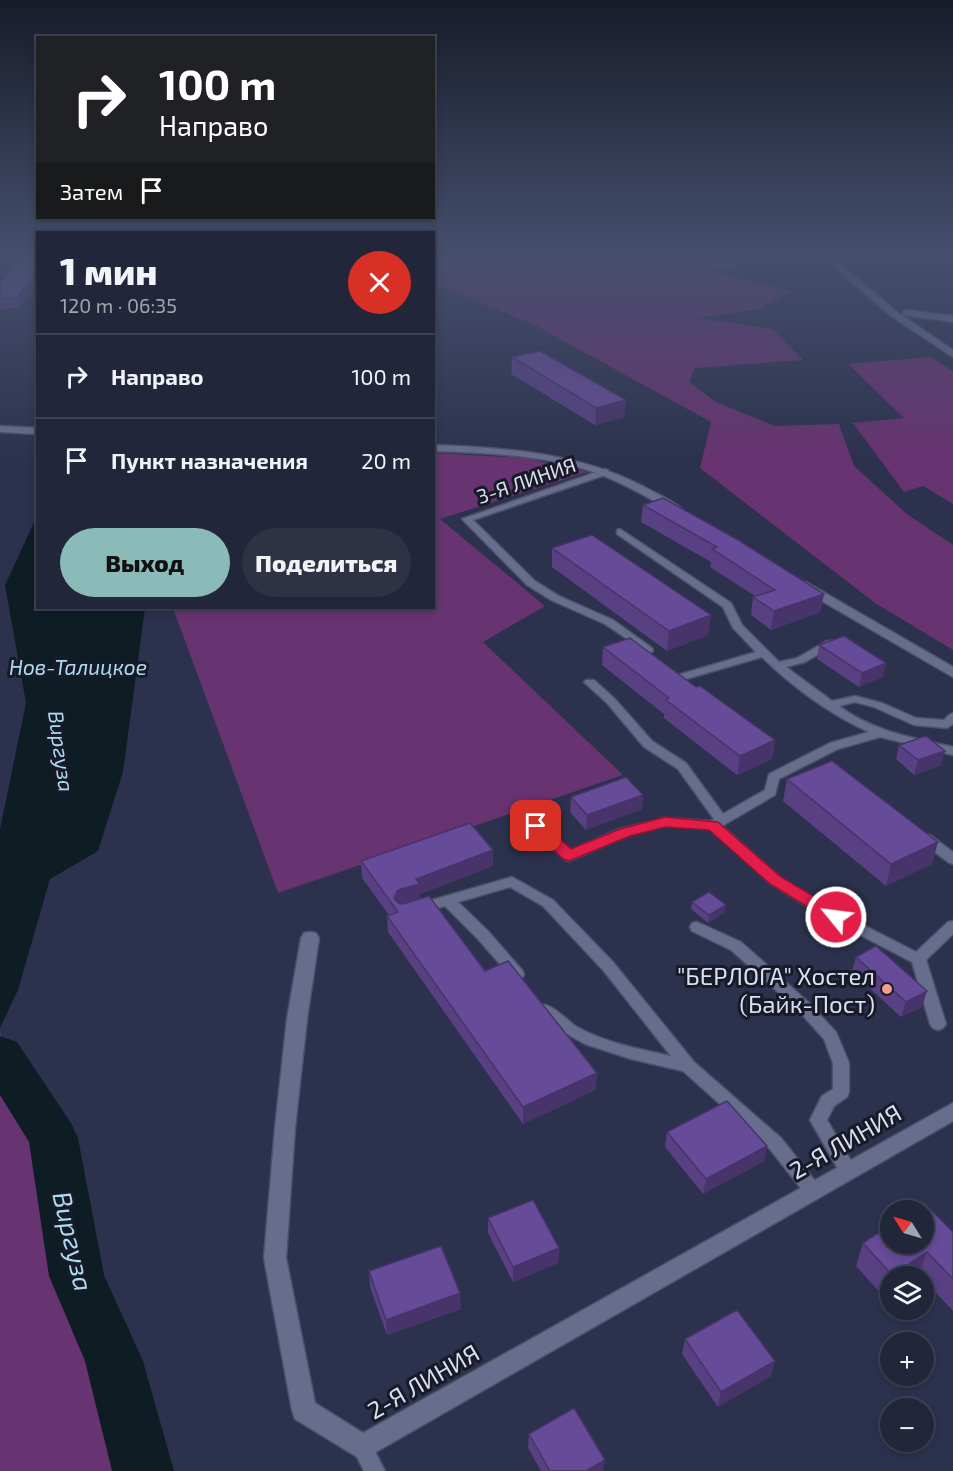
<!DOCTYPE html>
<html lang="ru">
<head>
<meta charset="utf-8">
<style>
	body { margin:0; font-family:"Exo 2",sans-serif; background:#2d3245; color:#f1f3f6; height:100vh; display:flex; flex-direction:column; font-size:22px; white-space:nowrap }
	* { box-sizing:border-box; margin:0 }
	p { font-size:20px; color:#a2a5af }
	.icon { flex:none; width:33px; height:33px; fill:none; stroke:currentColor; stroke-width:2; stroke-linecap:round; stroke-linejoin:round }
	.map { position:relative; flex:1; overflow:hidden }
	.details { position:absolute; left:36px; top:231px; width:399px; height:378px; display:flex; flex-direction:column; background:#21263a; border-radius:0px; box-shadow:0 3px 9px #0003,0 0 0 2px #3e4354 }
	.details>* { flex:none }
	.top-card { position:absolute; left:36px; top:36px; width:399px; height:183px; border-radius:0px; box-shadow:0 3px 9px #0003,0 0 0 2px #3e4354; background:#202124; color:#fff; overflow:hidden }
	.needle { width:39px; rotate:307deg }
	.controls { position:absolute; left:880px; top:1200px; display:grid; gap:12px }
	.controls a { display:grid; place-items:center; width:54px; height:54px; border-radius:50%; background:#21263a; box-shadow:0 3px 9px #0003,0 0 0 2px #3e4354; font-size:30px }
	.pin { position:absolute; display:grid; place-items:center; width:51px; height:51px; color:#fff; margin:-26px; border-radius:12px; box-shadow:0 3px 9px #0006 }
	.me { position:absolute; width:66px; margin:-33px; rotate:299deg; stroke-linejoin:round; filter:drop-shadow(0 0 4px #0008) }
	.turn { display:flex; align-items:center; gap:21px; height:126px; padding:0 24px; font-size:27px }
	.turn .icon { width:78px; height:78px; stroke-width:2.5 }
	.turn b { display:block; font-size:42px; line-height:51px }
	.then { display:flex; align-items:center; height:57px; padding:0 24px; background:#0003; gap:12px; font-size:22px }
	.round { display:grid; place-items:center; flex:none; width:63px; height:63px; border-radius:32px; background:#2d3245 }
	.summary { display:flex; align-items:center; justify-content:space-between; height:102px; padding:0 24px }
	h1 { font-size:36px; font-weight:800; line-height:45px }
	.cta { display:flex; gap:12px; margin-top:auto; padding:12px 24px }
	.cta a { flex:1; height:69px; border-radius:36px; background:#8bbbb9; color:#111; font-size:24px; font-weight:800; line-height:69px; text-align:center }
	.cta a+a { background:#2d3245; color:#f1f3f6 }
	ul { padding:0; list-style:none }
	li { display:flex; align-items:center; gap:18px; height:84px; padding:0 24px; border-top:2px solid #3e4354 }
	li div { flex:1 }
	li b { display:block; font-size:22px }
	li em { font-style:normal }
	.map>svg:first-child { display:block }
	.green { fill:#673370 }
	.water { fill:#0e1d24 }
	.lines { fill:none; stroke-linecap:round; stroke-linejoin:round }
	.river { fill:#0e1d24; fill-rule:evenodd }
	.lane-casing { stroke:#4c5068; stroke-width:3 }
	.street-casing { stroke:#4c5068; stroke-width:3 }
	.secondary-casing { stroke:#4c5068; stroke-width:3 }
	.lane { fill:#676e8d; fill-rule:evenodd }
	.street { fill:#676e8d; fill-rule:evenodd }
	.secondary { fill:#676e8d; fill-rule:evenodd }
	.wall { fill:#584083 }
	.shaded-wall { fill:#47346a }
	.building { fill:#664b98; stroke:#47346a; stroke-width:1.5 }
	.route { fill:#e11d48; stroke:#92132f; stroke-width:1.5 }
	.poi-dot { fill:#f49d8c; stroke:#181b27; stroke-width:2 }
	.labels { text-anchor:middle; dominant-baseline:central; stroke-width:6; stroke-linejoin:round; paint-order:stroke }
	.street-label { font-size:20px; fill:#dadff1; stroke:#181b27 }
	.water-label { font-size:21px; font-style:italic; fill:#aadcf3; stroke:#181b27 }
	.near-poi-label { font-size:24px; fill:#dadff1; stroke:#181b27; text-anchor:end }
	.near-street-label { font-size:24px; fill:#dadff1; stroke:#181b27 }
	.near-water-label { font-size:26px; font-style:italic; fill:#aadcf3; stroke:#181b27 }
</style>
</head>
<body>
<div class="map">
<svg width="953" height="1471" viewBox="0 0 953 1471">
	<rect width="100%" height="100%" fill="#2c324d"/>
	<path class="green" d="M434,256H725L745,270H706L792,291L759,309L697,318L772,329L803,360L695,368L689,382L716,402L775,426L839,424L854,466L908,515L953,545V650L875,603L700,468L711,422L533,324L434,284Z
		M930,357L953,371V504L923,486L904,492L853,423L904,418L848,364Z
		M434,453L526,458L588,472L440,519L545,606L483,642L623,775L278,893L173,608H434Z
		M0,1030L6,1062L53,1138L77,1276L114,1361L143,1471H0Z"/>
	<path class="water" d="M37,516L38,608H145L123,772L98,851L50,879L18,990L0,1028V829L26,703L5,585Z"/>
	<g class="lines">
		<path class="river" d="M0,1036L17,1042L71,1123L78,1138L104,1275L143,1361L174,1471H112L85,1361L49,1276L29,1142L0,1095Z"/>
		<defs>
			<path id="lane" d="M605,469L608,470V474L473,520L535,581L559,596L613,620L652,648L653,650L652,652L648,653L605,624L551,600L527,585L462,519Z
				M620,529L731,603L742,625L779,662L797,658L827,641H835L836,643L835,645L805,662L786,667L832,701L855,696L882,703L916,718L944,720L949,715L953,713V724L947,728L914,725L874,707L855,702L839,706C872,731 913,738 953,747V755L880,737L838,749L779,779L775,795L722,826L781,878L826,906L916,952L948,922L953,921V934L926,960L946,1024L943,1028L938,1030L933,1028L930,1024L912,962L816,912L771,884L710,829L665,826L629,835L569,861L564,859L531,829L529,826L531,823H541L571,850L620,829L665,818L711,821L714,819L678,769L644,747L607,703L586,684L584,682L586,680H594L615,699L652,741L686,763L723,814L765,790L769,774L830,743L869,732C831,715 791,686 762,657L679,681H671L669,679L671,677L756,652L733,628L723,607L617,534V530Z
				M925,834L930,835L953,852V864L948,862L920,841L918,838L920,835Z
				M512,877L553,900L613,962L694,1062L781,1138L819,1186L822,1191L819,1196L813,1199L807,1196L769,1148L683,1071L631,1059L585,1044L551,1025L536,1009L539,1005C550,1001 566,1020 577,1027C606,1043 639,1049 671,1056L603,970L543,906L510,887L458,902L488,931L522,970L524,974L522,978L517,979L512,978L478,939L445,906L420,913L415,911L413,908L415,905Z
				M697,922L741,942L808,1002L836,1032L849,1063V1092L847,1097L834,1106L827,1120L854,1166L857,1171L854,1176L848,1178L842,1176L810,1120L822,1096L833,1089V1063L824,1039L798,1010L731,950L692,931L690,927L692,923Z
				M362,1437L369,1440L385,1471H364L352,1447L355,1440Z"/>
			<path id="street" d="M906,310L953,316V322L903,315V311Z
				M0,426L38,428V434L0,432Z
				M434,445C510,448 584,453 652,491C662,496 675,502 683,510L677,514L673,512C649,498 625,484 599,474C546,455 490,453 434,451Z
				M806,582L953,667V677L801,589L800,586L801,583Z
				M310,932L316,933L319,938L307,1019L295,1128L286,1258L315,1403L363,1433L953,1103V1121L362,1460L295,1419L292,1410L264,1258L275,1128L287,1019L301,938L304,933Z"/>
			<path id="secondary" d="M822,256H831L897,312L953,350V357L891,316Z"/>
		</defs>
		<use href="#lane" class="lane-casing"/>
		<use href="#street" class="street-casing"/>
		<use href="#secondary" class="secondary-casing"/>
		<use href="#lane" class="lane"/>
		<use href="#street" class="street"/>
		<use href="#secondary" class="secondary"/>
	</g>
	<path class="wall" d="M38,256V281L19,308L0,309V284Z
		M512,357L626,400L624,417L595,425L511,374Z
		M643,505L824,594L820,612L771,630L751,615L753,597L755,596L710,567L711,562L641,522Z
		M552,548L711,615L708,635L667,651L552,567Z
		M819,645L883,677L859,687L817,659Z
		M603,647L696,687L775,740L772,759L737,775L664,718V714L602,665Z
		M899,745L941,765L914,775L896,759Z
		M787,779L932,864L886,886L783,801Z
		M643,795L642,809L586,830L570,812L571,797Z
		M493,850V866L420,894V899L485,971L597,1073L595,1090L523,1124L388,932L387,916L389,915L362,878L361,861Z
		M692,902L725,912L708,923L691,909Z
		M856,957L922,1007L901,1017L852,972Z
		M667,1132L767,1146L764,1161L703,1194L665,1147Z
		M488,1218L559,1248L558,1263L513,1282L488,1233Z
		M953,1232V1311L924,1280V1276H920L919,1275L917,1276H891V1294L885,1298L856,1266L863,1243Z
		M369,1271L461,1309L387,1335L370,1287Z
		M685,1339L771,1376L718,1407L682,1354Z
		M529,1434L603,1471H541L528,1448Z"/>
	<path class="shaded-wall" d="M38,268V281L19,308L17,298Z
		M626,400L624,417L595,425L596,408Z
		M824,594L820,612L771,630L774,611Z
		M711,615L708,635L667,651L669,631Z
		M886,663L883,677L859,687L862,673Z
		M775,740L772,759L737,775L740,756Z
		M945,751L941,765L914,775L918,760Z
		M643,795L642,809L586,830L587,815Z
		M938,842L932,864L886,886L891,864Z
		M493,850V866L420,894V901L398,907L394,898L398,890L416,879Z
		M726,905L725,912L708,923L709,915Z
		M927,991L922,1007L901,1017L906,1002Z
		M597,1073L595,1090L523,1124V1107Z
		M767,1146L764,1161L703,1194L706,1179Z
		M559,1248L558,1263L513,1282V1267Z
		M927,1252L919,1275L917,1276H892V1275Z
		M891,1279V1294L885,1298Z
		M460,1293L461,1309L387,1335L386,1320Z
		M775,1361L771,1376L718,1407L721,1392Z
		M605,1460L603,1471H586Z"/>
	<path class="building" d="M20,256H38V268L17,298H0V284Z
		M540,351L626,400L596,408L512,357Z
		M663,498L738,540L824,594L774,611L753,597L775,590L712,549L717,547L643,505Z
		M592,535L711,615L669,631L552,548Z
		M844,636L886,663L862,673L819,645Z
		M630,638L696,687L700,686L775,740L740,756L666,700L669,698L603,647Z
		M926,736L945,751L918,760L899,745Z
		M832,761L938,842L891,864L787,779Z
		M626,777L643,795L587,815L571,797Z
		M470,823L493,850L416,879L420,884L398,890L394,898L398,903L403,904L429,896L485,971L508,961L597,1073L523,1107L387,916L398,912L361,861Z
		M709,892L726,905L709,915L692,902Z
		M876,946L927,991L906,1002L856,957Z
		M727,1101L767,1146L706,1179L667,1132Z
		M533,1200L559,1248L513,1267L488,1218Z
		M924,1203L953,1232V1279L927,1252L892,1275L863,1243L891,1225V1244H924V1210H913Z
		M441,1246L460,1293L386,1320L369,1271Z
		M737,1310L775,1361L721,1392L685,1339Z
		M574,1408L605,1460L586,1471H550L529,1434Z"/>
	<linearGradient id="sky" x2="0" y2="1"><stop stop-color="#181c2a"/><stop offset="0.55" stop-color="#454f6d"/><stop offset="1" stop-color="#454f6d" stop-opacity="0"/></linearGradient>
	<rect width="953" height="462" fill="url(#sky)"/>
	<path class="route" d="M665,817L718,822L781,877L842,913L844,917L842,921H831L770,884L709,830L665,827L630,836L569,861L563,859L529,826L536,821L542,823L571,849L620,829Z"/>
	<circle class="poi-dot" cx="887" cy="989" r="6"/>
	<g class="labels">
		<g class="street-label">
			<text transform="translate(526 480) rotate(-19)">3-Я ЛИНИЯ</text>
		</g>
		<g class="water-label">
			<text x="78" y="666">Нов-Талицкое</text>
			<text transform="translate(62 751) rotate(82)">Виргуза</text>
		</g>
		<g class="near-poi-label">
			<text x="875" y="975">"БЕРЛОГА" Хостел<tspan x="875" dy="28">(Байк-Пост)</tspan></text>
		</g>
		<g class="near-street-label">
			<text transform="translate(845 1141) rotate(-30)">2-Я ЛИНИЯ</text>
			<text transform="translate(423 1381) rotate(-30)">2-Я ЛИНИЯ</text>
		</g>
		<g class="near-water-label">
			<text transform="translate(74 1241) rotate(77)">Виргуза</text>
		</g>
	</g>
</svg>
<div class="controls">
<a><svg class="needle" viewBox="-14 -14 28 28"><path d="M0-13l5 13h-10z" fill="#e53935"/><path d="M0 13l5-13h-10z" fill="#a2a5af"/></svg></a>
<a><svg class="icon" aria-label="layers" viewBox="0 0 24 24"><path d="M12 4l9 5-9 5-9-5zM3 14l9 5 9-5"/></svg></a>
<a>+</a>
<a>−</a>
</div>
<div class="pin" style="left:536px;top:826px;background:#d93025"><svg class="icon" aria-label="arrive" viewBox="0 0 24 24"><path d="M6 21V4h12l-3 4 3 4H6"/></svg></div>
<svg class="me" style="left:836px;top:917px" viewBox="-20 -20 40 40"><circle r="17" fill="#e11d48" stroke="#fff" stroke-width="3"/><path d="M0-11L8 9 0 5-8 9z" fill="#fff"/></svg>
<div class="top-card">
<div class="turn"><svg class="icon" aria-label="right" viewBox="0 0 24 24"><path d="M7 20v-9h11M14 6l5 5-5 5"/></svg><div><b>100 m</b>Направо</div></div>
<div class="then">Затем<svg class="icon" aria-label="arrive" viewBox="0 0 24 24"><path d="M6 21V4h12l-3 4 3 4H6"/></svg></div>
</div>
<section class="details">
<div class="summary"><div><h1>1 мин</h1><p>120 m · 06:35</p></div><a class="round" style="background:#d93025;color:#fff"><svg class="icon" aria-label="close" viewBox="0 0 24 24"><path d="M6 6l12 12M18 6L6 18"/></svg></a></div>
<ul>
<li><svg class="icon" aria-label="right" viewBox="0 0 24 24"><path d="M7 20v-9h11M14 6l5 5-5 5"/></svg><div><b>Направо</b></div><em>100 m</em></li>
<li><svg class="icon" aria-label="arrive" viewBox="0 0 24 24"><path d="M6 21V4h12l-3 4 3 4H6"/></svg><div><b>Пункт назначения</b></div><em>20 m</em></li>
</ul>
<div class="cta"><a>Выход</a><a>Поделиться</a></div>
</section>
</div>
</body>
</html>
